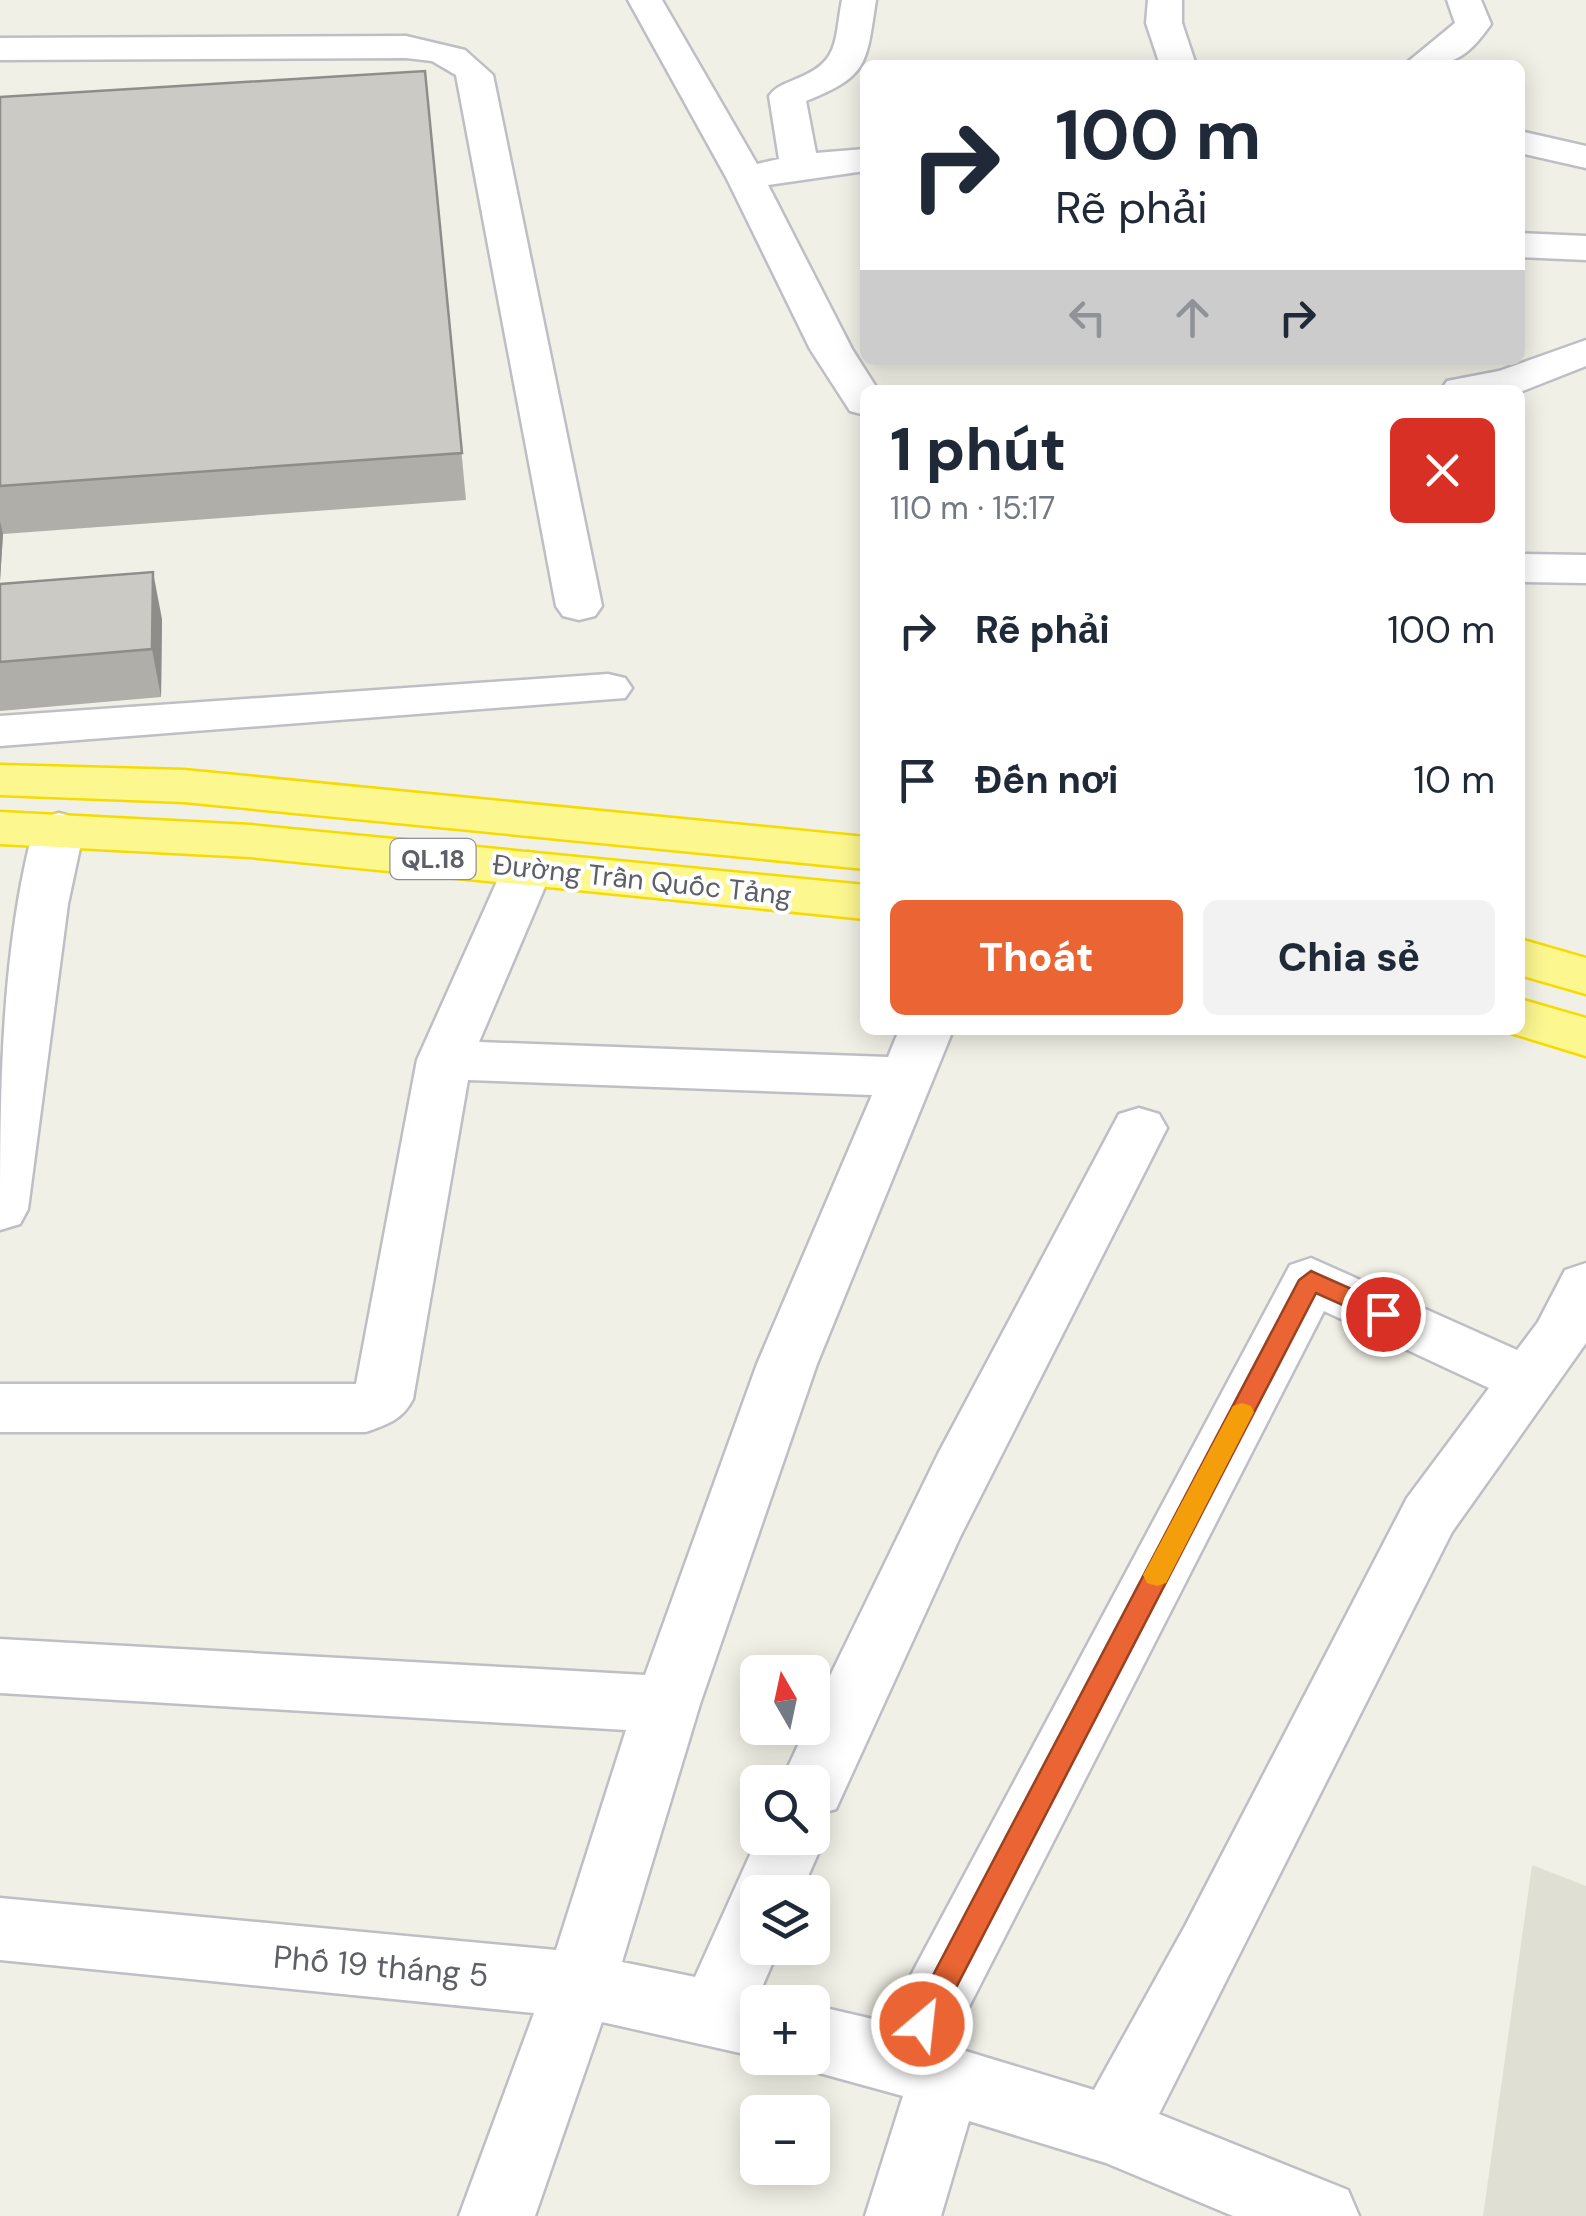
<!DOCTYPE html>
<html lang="vi">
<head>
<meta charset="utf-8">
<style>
	body { margin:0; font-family:"DM Sans",sans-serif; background:#f2f2f3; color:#1f2937; height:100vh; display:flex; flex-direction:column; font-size:38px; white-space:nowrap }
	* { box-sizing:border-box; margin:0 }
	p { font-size:32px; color:#747a83 }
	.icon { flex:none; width:55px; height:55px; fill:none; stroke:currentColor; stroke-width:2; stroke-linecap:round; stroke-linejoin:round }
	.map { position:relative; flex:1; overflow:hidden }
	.side { position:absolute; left:860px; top:385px; width:665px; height:650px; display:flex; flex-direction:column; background:#fff; border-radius:15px; box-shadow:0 5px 25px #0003 }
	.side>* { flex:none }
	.banner { position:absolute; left:860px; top:60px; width:665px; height:305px; border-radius:15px; box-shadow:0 5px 25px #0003; background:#fff; color:#1f2937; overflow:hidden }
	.needle { width:65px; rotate:351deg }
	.tools { position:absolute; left:740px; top:1655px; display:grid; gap:20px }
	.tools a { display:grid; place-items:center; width:90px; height:90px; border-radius:15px; background:#fff; box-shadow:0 5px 25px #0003; font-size:50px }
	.pin { position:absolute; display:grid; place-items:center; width:85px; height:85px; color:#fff; margin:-42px; border:5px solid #fff; border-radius:50%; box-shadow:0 2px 10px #0007 }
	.me { position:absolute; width:110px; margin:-55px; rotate:28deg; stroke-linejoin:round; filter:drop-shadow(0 0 8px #0008) }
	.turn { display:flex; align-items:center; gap:35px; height:210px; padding:0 30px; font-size:45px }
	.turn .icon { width:130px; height:130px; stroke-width:2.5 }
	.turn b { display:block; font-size:70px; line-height:85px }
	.lanes { display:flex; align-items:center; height:95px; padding:0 30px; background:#0003; justify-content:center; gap:50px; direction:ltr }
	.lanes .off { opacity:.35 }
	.round { display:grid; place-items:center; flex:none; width:105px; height:105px; border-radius:15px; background:#f2f2f3 }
	.overview { display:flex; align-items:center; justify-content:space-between; height:170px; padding:0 30px }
	h1 { font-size:60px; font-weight:800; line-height:75px }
	.button { display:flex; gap:20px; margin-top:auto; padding:20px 30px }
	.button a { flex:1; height:115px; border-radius:15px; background:#ea6533; color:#fff; font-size:40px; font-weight:800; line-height:115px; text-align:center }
	.button a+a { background:#f2f2f3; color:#1f2937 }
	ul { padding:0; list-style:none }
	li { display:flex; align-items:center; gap:30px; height:150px; padding:0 30px }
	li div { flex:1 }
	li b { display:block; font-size:38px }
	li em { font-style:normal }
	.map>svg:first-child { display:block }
	.education { fill:#e0dfd4 }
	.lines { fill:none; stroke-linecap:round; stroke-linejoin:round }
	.minor-casing { stroke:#bebfc5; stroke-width:5 }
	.highway-casing { stroke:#f7db00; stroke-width:5 }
	.minor { fill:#fff; fill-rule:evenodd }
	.highway { fill:#fdf790; fill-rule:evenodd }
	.wall { fill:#afaea9 }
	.shaded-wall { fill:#8f8d89 }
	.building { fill:#cccac4; stroke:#8f8d89; stroke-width:2.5 }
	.route { fill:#ea6533; stroke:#984221; stroke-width:2.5 }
	.slow { fill:#f59e0b }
	.labels { text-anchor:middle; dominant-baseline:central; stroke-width:8; stroke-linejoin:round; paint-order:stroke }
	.shield { fill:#fff; stroke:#8e9095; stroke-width:2.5 }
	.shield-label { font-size:25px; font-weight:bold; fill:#5e6067 }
	.street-label { font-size:28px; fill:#5e6067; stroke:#fff }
	.near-street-label { font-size:32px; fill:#5e6067; stroke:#fff }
</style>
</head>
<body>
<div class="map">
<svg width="1586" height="2216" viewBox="0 0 1586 2216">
	<rect width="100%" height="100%" fill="#f0f0e6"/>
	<path class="education" d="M1532,1865L1586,1886V2216H1483Z"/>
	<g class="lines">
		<defs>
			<path id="minor" d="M628,0H662L757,164L779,159L769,96C776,86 785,84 796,79C840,62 834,42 842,0H876C866,64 869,76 806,101L816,153L865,149V171L768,185L852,349L878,390H865V415L850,411L810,349L727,179Z
				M1148,0H1182V23L1196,65H1160L1146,23Z
				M1447,0H1481L1491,24C1463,64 1450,65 1404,65L1455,23Z
				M406,36L465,50L493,75L602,606L595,616L579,620L563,616L556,606L456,75L432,61L406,58L0,60V38Z
				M1520,131L1586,146V168L1520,153Z
				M1520,233L1586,236V260L1520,257Z
				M1586,340V366L1520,392L1441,390L1447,381L1499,371Z
				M1520,554L1586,555V583L1520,582Z
				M608,674L625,678L632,688L625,698L0,746V716Z
				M59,813L77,818L84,829L68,904L28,1209L20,1224L0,1230C0,1114 0,998 21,884C26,861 29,837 41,818Z
				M528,852L546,856L553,868L479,1042L888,1057L899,1030H953L817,1364L700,1704L622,1962L695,1977L758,1837L812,1838V1782H781L806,1728H812V1713L938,1454L1119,1114L1139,1108L1159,1114L1167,1128L960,1537L836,1809L814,1816L825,1838L801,1892H758V1948H779L760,1992L784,2002H758V2057L602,2022L535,2216H459L534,2013L0,1960V1898L556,1950L626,1730L0,1693V1639L645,1675L757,1364L872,1095L468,1080L413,1399C402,1420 388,1424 366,1432H0V1384H356L417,1060L503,868L510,856Z
				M1311,1258L1517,1350L1538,1322L1565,1270L1586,1263V1343L1452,1532L1159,2114L1348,2190L1359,2216H1233L1106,2163L969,2121L941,2216H865L903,2096L812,2071L785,2058H812V2005L886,2022L1290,1265ZM1324,1311L1489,1388L1407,1498L1185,1926L1094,2090L949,2046Z"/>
			<path id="highway" d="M0,765L184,770L865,837V869L184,802L0,795Z
				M0,812L250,825L865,885V919L250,857L0,844Z
				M1520,939L1586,958V994L1520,975Z
				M1520,999L1586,1018V1056L1501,1030H1520Z"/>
		</defs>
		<use href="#minor" class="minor-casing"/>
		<use href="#highway" class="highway-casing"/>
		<use href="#minor" class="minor"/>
		<use href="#highway" class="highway"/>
	</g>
	<path class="wall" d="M425,71L466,500L3,534L0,581V97Z
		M0,584L162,619L161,697L0,711Z"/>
	<path class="shaded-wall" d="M0,521L3,534L0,581Z
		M153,572L162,619L161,697L152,649Z"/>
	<path class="building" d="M425,71L462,453L0,486V97Z
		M153,572L152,649L0,662V584Z"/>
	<path class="route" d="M1311,1271L1392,1307L1395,1314L1392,1320L1383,1323L1316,1293L932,2034L922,2038L912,2034L907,2024L912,2015L1299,1280Z"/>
	<path class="slow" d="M1242,1403L1251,1406L1254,1412L1166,1583L1157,1586L1147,1583L1143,1575L1147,1568L1233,1406Z"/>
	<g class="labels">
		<rect class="shield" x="390.5" y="839" width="85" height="40" rx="8"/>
		<g class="shield-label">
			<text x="433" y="859">QL.18</text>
		</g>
		<g class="street-label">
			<text transform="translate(642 880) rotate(6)">Đường Trần Quốc Tảng</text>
		</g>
		<g class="near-street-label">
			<text transform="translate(381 1966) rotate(5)">Phố 19 tháng 5</text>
		</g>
	</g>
</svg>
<div class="tools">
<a><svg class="needle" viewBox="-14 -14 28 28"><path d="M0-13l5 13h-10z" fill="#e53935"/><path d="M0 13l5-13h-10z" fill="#747a83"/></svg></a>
<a><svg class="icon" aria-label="search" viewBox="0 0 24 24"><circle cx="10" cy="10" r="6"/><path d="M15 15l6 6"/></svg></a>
<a><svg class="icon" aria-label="layers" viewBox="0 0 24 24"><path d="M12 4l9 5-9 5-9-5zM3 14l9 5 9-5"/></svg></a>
<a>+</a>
<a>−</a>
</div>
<div class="pin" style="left:1383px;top:1314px;background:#d93025"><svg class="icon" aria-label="arrive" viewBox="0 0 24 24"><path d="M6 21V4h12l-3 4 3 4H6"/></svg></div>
<svg class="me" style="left:922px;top:2024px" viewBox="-20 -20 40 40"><circle r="17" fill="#ea6533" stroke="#fff" stroke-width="3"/><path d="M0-11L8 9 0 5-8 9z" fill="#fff"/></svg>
<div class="banner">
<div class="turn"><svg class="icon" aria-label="right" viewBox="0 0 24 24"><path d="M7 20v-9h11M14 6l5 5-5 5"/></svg><div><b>100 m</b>Rẽ phải</div></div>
<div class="lanes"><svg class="icon off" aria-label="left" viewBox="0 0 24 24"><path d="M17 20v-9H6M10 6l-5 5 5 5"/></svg><svg class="icon off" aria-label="ahead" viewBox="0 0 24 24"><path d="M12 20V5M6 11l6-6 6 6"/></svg><svg class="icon" aria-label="right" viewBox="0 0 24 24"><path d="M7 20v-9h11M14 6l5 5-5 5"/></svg></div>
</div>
<section class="side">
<div class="overview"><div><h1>1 phút</h1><p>110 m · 15:17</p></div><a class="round" style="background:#d93025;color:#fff"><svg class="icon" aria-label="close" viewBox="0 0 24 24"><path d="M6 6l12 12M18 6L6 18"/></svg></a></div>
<ul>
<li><svg class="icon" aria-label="right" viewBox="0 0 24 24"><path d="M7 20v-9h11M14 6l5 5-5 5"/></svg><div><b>Rẽ phải</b></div><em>100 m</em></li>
<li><svg class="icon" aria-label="arrive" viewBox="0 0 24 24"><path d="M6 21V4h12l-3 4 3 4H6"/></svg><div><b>Đến nơi</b></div><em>10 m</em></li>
</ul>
<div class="button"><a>Thoát</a><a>Chia sẻ</a></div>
</section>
</div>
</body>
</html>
